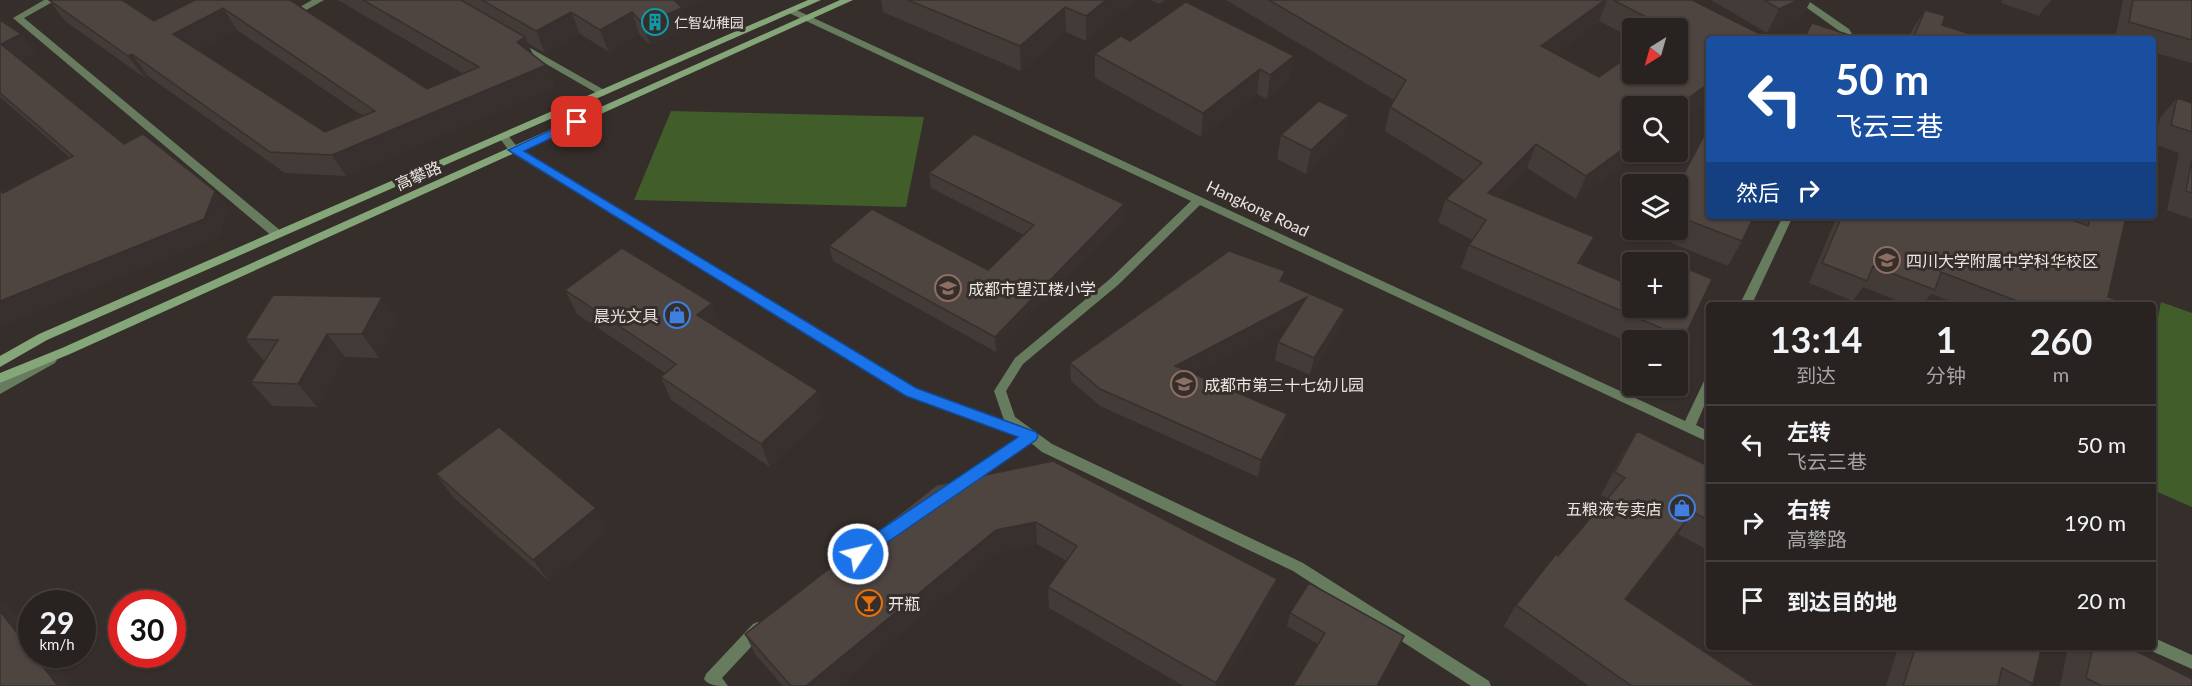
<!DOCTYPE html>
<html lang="zh">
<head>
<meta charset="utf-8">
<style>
	body { margin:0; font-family:Lato,"Noto Sans SC",sans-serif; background:#302a29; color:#f1f3f6; height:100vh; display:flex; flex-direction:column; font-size:22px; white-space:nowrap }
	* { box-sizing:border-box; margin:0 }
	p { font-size:20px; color:#a5a4a5 }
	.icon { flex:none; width:33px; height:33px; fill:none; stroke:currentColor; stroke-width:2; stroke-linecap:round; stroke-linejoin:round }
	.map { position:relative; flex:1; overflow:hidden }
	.drawer { position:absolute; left:1706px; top:302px; width:450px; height:348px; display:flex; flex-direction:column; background:#282220; border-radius:6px; box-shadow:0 2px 4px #0004,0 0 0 2px #443f3e }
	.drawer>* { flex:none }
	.guide { position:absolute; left:1706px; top:36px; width:450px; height:183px; border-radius:6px; box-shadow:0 2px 4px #0004,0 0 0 2px #443f3e; background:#1a4fa0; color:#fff; overflow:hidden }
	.needle { width:39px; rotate:217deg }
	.tools { position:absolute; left:1622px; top:18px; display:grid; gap:12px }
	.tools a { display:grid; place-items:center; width:66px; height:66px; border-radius:6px; background:#282220; box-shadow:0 2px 4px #0004,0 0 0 2px #443f3e; font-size:30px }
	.speed { position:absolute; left:18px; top:590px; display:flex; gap:12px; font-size:30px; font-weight:700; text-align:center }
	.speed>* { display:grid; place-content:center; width:78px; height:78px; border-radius:50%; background:#282220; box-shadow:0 2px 4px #0004,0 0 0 2px #443f3e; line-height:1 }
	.speed small { font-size:15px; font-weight:400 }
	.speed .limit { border:9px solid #d22; background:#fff; color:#111 }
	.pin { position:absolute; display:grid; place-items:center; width:51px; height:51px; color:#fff; margin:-26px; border-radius:12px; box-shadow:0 3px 9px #0006 }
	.me { position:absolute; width:66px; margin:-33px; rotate:55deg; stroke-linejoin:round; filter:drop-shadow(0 0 4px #0008) }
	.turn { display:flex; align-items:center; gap:21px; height:126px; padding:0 30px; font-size:27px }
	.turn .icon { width:78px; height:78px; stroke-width:2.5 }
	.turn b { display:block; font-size:42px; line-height:51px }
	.then { display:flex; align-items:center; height:57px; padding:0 30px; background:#0003; gap:12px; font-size:22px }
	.eta { display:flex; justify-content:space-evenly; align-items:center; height:102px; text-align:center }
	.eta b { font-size:36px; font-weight:700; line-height:42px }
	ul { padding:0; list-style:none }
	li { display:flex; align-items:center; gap:18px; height:78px; padding:0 30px; border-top:2px solid #443f3e }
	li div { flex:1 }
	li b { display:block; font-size:22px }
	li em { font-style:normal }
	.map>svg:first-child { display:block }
	.green { fill:#415d29 }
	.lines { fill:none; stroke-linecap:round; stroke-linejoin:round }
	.minor { fill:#677b5f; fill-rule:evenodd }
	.tertiary { fill:#677b5f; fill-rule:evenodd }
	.secondary { fill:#85a678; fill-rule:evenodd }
	.wall { fill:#433b38; fill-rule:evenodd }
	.shaded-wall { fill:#37302e }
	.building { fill:#4e4541; stroke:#37302e; stroke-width:1.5; fill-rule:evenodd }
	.route { fill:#1a73e8; stroke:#114b97; stroke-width:1.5 }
	.labels { text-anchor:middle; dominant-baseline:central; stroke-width:6; stroke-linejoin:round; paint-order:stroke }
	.far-poi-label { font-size:14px; fill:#ebe6e3; stroke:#362e2a; text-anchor:start }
	.street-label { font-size:16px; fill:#ebe6e3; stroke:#362e2a }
	.poi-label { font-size:16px; fill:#ebe6e3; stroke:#362e2a; text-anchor:start }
</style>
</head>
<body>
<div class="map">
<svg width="2192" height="686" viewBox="0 0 2192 686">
	<rect width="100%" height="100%" fill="#362e2a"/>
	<path class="green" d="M671,111L924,117L906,207L634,200Z
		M2161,302L2192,313V507L2153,490L2152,346Z"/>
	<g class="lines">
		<path class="minor" d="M44,0H56L24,18L281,231L283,234L281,237H273L13,18Z
			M312,0H324L301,13L298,14L293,11Z
			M1796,0H1807L1849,29L1855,39H1845L1842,33Z
			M792,8L1685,421L1704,381L1708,379V397L1696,425L1708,431V442L1200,205L1118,285L1023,364L1006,391L1015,417L1052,444L1303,563L1489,681L1491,686H1471L1293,571L1042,452L1031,443L960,491L955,493L950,491L948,487L950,483L1021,436L907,395L510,152L498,136L503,133L507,134L518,148L915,389L1004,420L994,391L1015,358L1110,279L1191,201L789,13V9Z
			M518,41L606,91L608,93L603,96L600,95L515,46V42Z
			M1783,216H1793L1752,304H1740Z
			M758,622L763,624L765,629L763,634L722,678L728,686C719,686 708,686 704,679L706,674L753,624Z
			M2152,637L2192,655V669L2147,649L2146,646H2152Z"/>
		<path class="tertiary" d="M51,355L55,357L57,360L55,363L0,394V383Z"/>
		<path class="secondary" d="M808,0H821L47,340L0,367V356L39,334Z
			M840,0H853L70,354L0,383V373L62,348Z"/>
	</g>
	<path class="wall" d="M49,0L154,21L195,0H290L427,89L464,74L338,0H704L682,9L689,29L650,45L639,34L609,52L580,34L545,53L527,43L533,55L546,65L555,87L346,176L285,173L148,76L145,78L65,21ZM237,30L363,116L325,132L198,50Z
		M881,0H1136L1086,41L1066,32L1021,71L883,12Z
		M1150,0H1165L1160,4Z
		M1226,0H1692L1708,39V99L1677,122L1632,106V152H1648L1630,165L1626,163L1576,199L1527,168L1499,197L1583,260L1581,264L1684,338L1677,349V340H1632V344L1461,268L1469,245L1472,240L1438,222L1446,199L1464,180L1385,131L1390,107L1394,100ZM1599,21L1632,38V28H1677L1599,77L1555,54Z
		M1711,0H1811L1803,15L1767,33Z
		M2002,0H2051L2047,6L2046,5L2039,16L2001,3Z
		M2123,0H2192V63L2152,52V39H2115Z
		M1186,2L1290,81L1267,99L1257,94L1201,137L1095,78V54L1130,41Z
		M1925,10L1942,25L1985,39H1909L1912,30Z
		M0,20L21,34L36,52L21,60L124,144L229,210L218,237L3,193L69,157L0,97Z
		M2177,98L2192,103V219L2167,210L2179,153L2154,144L2160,118Z
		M1281,135L1344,140L1306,174L1277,159Z
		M929,173L1124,219L996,352L833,261L829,246L988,270L1024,235L931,188Z
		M1677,187L1742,241L1728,266L1652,235L1655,230H1677Z
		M1837,216H2062L2077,222L2079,216H2126L2108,297L2113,304H1958L1931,294L1923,304H1906L1863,287L1853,301L1809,283Z
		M1283,282L1341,326L1310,375L1275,360L1278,342L1291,322L1193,373L1284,431L1258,477L1100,406L1071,381L1070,363Z
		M565,290L712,303L721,327L719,329L825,415L770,467L671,400L661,377L665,373L577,314Z
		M382,297L398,321L379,358L345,357L317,407L272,406L251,382L264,361L245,339Z
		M1637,431L1708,466V550L1678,534L1626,600L1756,686H1589L1504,626L1516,605L1607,498L1601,495L1623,454Z
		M436,474L609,530L549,581L453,497Z
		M937,485L1272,600L1221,686H1184L1049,608L1048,587L1067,561L1037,544L998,552L838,686H783L755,654L745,634Z
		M1290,613L1399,649L1318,644L1287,626Z
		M1896,646H2042L2033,684L2030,686H1886L1898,648Z
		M2075,646H2126L2192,686H2060L2067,652Z"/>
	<path class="shaded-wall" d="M668,0H704L682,9L689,29L650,45L643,24Z
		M1106,0H1136L1086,41V16Z
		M1605,0H1607L1599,21L1533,70L1541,46Z
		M1798,0H1811L1803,15L1767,33L1779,9Z
		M1065,7L1066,32L1021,71L1020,46Z
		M223,8L237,30L188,56L173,34Z
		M571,12L580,34L545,53L536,31Z
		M632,12L639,34L609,52L600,30Z
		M21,34L36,52L16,62L1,44Z
		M525,37L535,59L517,42Z
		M132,54L148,76L145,78L128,56Z
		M1294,56L1290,81L1267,99L1270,75Z
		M546,65L555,87L346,176L332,155Z
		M1260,69L1257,94L1201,137L1203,113Z
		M1708,84V99L1677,122V106Z
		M1349,115L1344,140L1306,174L1311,150Z
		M1632,142V150L1626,163L1576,199L1586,176Z
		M1536,144L1527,168L1480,217L1488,193Z
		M1636,152H1648L1630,165Z
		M215,191L229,210L218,237L0,327V301Z
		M1124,204V219L996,352L995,337Z
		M1594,237L1583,260L1568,287L1578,263Z
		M1285,271L1282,289L1280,281Z
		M382,297L398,321L379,358L362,334Z
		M1307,297L1304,315L1174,383L1175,366Z
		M712,303L721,327L706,339L697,315Z
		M1345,309L1341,326L1310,375L1314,358Z
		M327,334L345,357L317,407L298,384Z
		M818,391L825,415L770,467L761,444Z
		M1287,414L1284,431L1258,477L1261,460Z
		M596,508L609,530L549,581L533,560Z
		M1693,512L1678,534L1610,620L1625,599Z
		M1036,522L1037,544L998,552L838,686H806L996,530Z
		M1277,579L1272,600L1221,686H1215L1216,683Z
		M0,601L14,611L32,633V652L0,611Z
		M1404,636L1399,649L1378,686H1377Z
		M33,654H48L73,686H58Z"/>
	<path class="building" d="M49,0H122L154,21L195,0H290L427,89L479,67L363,0H461L525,37L517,42L546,65L332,155L270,152L132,54L128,56ZM223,8L375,111L325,132L173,34Z
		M482,0H674L682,8L643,24L632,12L600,30L571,12L536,31Z
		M908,0H1106L1086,16L1065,7L1020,46Z
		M1269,0H1605L1541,46L1599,77L1632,54V74H1677V28H1668L1613,0H1692L1770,39H1708V84L1677,106H1632V142L1586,176L1536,144L1488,193L1594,237L1578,263L1632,286V308H1677V274L1681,266L1712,279L1684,338L1469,245L1486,220L1446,199L1482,163L1390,107L1406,80Z
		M1764,0H1798L1779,9Z
		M2133,0H2192V40L2129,22Z
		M1186,2L1294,56L1270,75L1260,69L1203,113L1095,54L1121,36L1130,41Z
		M1925,10L1945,16L1942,25L1985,39H1913Z
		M0,20L21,34L1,44L124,144L143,134L215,191L204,219L0,301V190L3,193L73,156L0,93Z
		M1812,23L1849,35L1847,39H1804Z
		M2177,98L2192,103V132L2171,125Z
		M1319,101L1349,115L1311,150L1281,135Z
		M1708,128V216H1754L1742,241L1677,216V187Z
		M974,134L1124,204L995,337L829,246L872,209L988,270L1034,225L929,173Z
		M2192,159V193L2186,191Z
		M1842,216H2062L2088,226L2091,216H2126L2108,297L2114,299L2113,304H2025L1941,272L1935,290L1873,266L1867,281L1822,263Z
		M622,248L712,303L697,315L818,391L761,444L661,377L676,364L565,290Z
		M1229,251L1285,271L1280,281L1345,309L1314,358L1278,342L1307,297L1175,366L1287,414L1261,460L1100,389L1070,363Z
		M273,295L382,297L362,334H327L298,384L251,382L278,340L245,339Z
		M499,427L596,508L533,560L436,474Z
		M1637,431L1708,466V520L1693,512L1625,599L1756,686H1632L1516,605L1556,554L1558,556L1625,478L1615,472Z
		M1053,461L1277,579L1216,683L1048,587L1077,546L1036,522L996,530L806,686H791L745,634L937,485Z
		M1309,583L1404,636L1377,686H1293L1325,633L1290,613Z
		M0,611L32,652V654H33L58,686H0Z
		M1916,646H2042L2033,684L2002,668L1998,686H1903Z
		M2093,646H2126L2192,679V686H2102L2086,678Z"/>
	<path class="route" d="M577,118L583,122L581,124L524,151L916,388L1036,432L1038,436L1036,440L863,559L858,561L852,559L850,554L852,549L1018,437L906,396L508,150Z"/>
	<defs>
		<symbol id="building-ring" viewBox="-11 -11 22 22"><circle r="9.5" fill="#362e2a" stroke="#0f9aa8" stroke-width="1.5"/><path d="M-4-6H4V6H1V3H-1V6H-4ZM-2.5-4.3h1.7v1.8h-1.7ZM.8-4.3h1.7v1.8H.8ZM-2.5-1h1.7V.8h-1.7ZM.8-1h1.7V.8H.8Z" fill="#0f9aa8"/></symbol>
		<symbol id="school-ring" viewBox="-11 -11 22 22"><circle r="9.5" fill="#362e2a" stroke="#8d6e63" stroke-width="1.5"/><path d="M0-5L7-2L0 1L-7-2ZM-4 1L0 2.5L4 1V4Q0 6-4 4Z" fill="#8d6e63"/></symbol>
		<symbol id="shop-ring" viewBox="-11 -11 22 22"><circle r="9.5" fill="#362e2a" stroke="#3f7fe0" stroke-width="1.5"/><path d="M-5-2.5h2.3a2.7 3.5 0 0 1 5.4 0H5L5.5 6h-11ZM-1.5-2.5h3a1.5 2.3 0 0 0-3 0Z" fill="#3f7fe0"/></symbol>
		<symbol id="bar-ring" viewBox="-11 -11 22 22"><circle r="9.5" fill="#362e2a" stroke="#e8710a" stroke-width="1.5"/><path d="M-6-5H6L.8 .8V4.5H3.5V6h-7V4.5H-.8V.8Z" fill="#e8710a"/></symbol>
	</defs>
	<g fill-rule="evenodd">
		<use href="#building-ring" x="640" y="7" width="30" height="30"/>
		<use href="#school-ring" x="1872" y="245" width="30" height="30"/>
		<use href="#school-ring" x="933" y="273" width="30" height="30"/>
		<use href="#shop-ring" x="662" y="300" width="30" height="30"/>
		<use href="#school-ring" x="1169" y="369" width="30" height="30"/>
		<use href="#shop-ring" x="1667" y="493" width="30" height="30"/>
		<use href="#bar-ring" x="854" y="588" width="30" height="30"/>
	</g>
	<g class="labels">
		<g class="far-poi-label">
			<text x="674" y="22">仁智幼稚园</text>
		</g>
		<g class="street-label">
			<text transform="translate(418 175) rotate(-24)">高攀路</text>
			<text transform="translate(1258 208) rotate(25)">Hangkong Road</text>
		</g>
		<g class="poi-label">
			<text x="1906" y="260">四川大学附属中学科华校区</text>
			<text x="968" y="288">成都市望江楼小学</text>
			<text x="658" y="315" text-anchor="end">晨光文具</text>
			<text x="1204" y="384">成都市第三十七幼儿园</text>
			<text x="1662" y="508" text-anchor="end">五粮液专卖店</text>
			<text x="888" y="603">开瓶</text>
		</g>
	</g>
</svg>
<div class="tools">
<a><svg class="needle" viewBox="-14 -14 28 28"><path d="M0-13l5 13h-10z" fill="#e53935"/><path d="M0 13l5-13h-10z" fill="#a5a4a5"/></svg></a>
<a><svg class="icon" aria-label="search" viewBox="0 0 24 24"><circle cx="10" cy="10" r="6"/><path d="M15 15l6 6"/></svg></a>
<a><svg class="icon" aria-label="layers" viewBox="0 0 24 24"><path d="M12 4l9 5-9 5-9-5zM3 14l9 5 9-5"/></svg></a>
<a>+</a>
<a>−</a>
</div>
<div class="speed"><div>29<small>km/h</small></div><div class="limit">30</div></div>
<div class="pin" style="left:577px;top:122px;background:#d93025"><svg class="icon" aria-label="arrive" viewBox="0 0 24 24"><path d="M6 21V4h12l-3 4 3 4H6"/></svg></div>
<svg class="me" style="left:858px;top:554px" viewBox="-20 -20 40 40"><circle r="17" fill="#1a73e8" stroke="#fff" stroke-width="3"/><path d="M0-11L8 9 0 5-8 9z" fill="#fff"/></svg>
<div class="guide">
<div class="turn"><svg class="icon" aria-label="left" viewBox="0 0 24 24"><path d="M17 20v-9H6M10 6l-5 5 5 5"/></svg><div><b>50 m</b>飞云三巷</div></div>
<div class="then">然后<svg class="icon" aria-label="right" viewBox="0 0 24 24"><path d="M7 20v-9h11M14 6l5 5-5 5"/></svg></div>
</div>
<section class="drawer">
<div class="eta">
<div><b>13:14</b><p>到达</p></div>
<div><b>1</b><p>分钟</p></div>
<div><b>260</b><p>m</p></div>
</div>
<ul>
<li><svg class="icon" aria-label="left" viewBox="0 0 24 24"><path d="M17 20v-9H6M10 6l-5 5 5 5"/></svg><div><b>左转</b><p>飞云三巷</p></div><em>50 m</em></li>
<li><svg class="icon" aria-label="right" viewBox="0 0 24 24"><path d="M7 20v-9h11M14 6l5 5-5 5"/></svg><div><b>右转</b><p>高攀路</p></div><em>190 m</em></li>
<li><svg class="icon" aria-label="arrive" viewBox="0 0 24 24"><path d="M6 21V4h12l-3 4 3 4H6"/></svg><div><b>到达目的地</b></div><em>20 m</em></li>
</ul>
</section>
</div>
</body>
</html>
